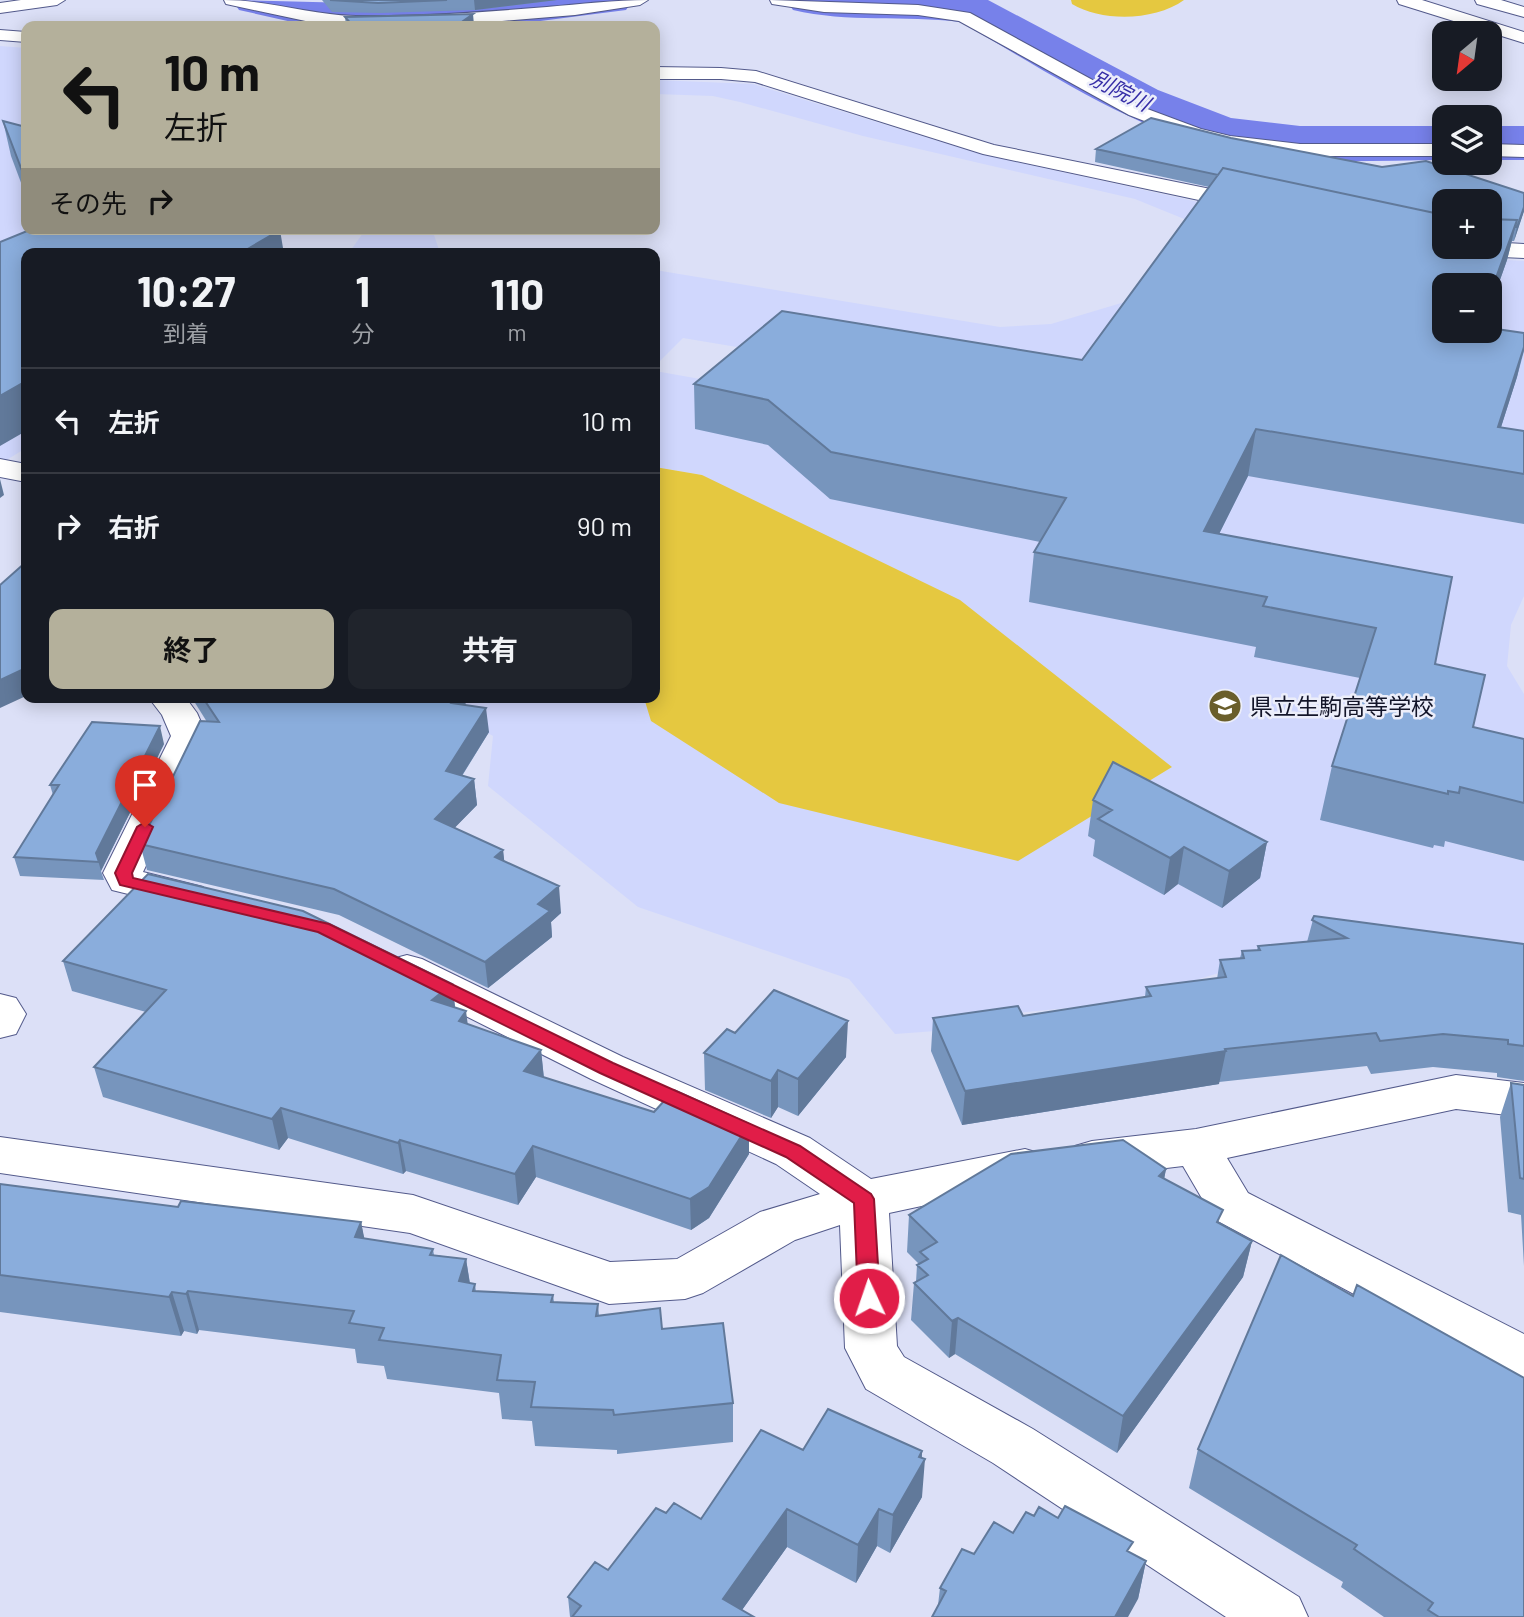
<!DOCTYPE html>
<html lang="ja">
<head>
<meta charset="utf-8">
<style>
	body { margin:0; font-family:Barlow,"Noto Sans JP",sans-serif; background:#20242c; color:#f1f3f6; height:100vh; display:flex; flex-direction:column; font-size:26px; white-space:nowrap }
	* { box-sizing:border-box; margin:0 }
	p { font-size:23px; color:#9ea1a6 }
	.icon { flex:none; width:38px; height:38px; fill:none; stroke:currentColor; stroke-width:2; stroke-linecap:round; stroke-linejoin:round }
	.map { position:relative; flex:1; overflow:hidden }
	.drawer { position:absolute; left:21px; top:248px; width:639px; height:455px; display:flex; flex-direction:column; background:#171b24; border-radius:14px; box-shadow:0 4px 18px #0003 }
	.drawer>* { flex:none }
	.banner { position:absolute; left:21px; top:21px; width:639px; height:214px; border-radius:14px; box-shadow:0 4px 18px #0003; background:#b4b09b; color:#111; overflow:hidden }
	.needle { width:46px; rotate:209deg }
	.fabs { position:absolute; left:1432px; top:21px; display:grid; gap:14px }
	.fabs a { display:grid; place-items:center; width:70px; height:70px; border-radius:14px; background:#171b24; box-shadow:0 4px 18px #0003; font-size:35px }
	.pin { position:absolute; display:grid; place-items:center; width:60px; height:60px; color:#fff; margin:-72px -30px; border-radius:50% 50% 50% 0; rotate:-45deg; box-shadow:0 0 7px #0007 }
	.pin .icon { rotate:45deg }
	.me { position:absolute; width:77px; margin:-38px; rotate:357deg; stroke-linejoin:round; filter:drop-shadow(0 0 5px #0008) }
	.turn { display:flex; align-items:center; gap:24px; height:147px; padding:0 28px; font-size:32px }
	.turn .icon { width:91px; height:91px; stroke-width:2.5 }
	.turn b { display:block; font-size:49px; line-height:60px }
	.then { display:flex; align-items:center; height:66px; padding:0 28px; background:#0003; gap:14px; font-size:26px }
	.eta { display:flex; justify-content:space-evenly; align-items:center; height:119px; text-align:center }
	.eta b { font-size:42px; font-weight:700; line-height:49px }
	.button { display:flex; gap:14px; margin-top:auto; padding:14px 28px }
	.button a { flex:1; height:80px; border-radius:14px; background:#b4b09b; color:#111; font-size:28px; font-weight:700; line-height:80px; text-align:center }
	.button a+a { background:#20242c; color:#f1f3f6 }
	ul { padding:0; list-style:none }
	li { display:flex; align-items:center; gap:21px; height:105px; padding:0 28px; border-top:2px solid #363941 }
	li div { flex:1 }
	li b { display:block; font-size:26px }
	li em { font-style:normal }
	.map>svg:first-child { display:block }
	.built { fill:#d0d7fd; fill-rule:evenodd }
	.green { fill:#e5c840 }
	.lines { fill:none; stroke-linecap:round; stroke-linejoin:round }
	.river { fill:#7781ea; fill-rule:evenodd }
	.minor-casing { stroke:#535a8b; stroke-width:2 }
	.highway-casing { stroke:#535a8b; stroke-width:2 }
	.minor { fill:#fff; fill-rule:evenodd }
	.highway { fill:#fff; fill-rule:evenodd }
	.wall { fill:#7795bd }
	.shaded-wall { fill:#61799a }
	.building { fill:#8aaddc; stroke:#61799a; stroke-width:2 }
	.route { fill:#e11d48; stroke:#92132f; stroke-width:2 }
	.labels { text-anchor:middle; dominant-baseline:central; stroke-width:5; stroke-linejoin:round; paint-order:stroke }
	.far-water-label { font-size:21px; font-style:italic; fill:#362ea7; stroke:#eceefa }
	.poi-label { font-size:23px; fill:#131529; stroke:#eceefa; text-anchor:start }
</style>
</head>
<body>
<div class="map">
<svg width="1524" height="1617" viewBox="0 0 1524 1617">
	<rect width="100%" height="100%" fill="#dce0f7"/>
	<path class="built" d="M0,46L26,48V229H108L26,254V448L5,461H0Z
		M655,80L753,84L980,154L1444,256L1524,261V479L683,338L659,362H655V270L1000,327L1051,324L1138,298L1194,223L1135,199L863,136L740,102L713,96L655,94ZM1194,239L1498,285L1489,311V331L1474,353Z
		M366,229H432L439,250L444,254H348Z
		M655,371L1524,524V596L1511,625L1507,666L1524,694V824L1490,853L1524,861V963L1349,934L1119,1003L1005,1014L990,1027L895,1034L849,979L638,907L488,786L493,736L446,710L437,698H644L652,721L703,475L655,467ZM1094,856L1260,878L1222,908L1178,884L1164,895Z"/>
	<path class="green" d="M1071,0H1184C1155,21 1102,22 1072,4Z
		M655,467L702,475L960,600L1172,767L1018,861L779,803L651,721L644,698H654Z"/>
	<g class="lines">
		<path class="river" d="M232,0L352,3L422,0H633L626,10L517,24L310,26L239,10Z
			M786,0H988L1158,90L1231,118L1300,126H1444V160C1379,160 1312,165 1248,155C1143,138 1051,73 960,22C904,15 848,23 793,10Z
			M1489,126H1524V160H1489Z"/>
		<defs>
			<path id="minor" d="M21,0H65L57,5L0,13V3Z
				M224,0C269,0 310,15 356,16C419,17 484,12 547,7C581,4 614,0 648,0L640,5L575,15L502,21L356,26L315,23L226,4Z
				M770,0L918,5L970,13L1142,107L1201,129L1230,136L1300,144H1444V156H1300L1230,148L1188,138L1129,115L959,21L918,15L824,12L772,4Z
				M1397,0H1422L1524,32V43L1399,4Z
				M0,30L26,32V42L0,40Z
				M654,67L721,68L756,71L994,145L1255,198L1263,200L1266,205L1263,210L1255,212L983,154L755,82L721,79H654Z
				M1489,144L1524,145V157L1489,156Z
				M1489,242L1524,244V258L1457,255L1449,253L1445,248L1489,247Z
				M0,459L26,464V482L0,477Z
				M149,698H186L197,713L207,736L143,872L203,887L209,896L203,905L189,909L112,890L103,873L171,736L162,715Z
				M407,955L422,959L623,1057L810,1138L871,1179L1025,1149L1042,1154L1049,1167L1042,1180L889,1213L897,1346L904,1357L1033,1429L1299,1597L1308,1617H1226L993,1463L866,1389L845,1348L840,1225L795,1240L703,1293L685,1299L609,1304L410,1233L0,1173V1137L413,1195L610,1262L677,1259L760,1212L820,1194L776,1164L591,1079L392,979L386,969L392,959Z
				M0,994L16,998L26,1014L16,1034L0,1038Z
				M1456,1075L1524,1083V1117L1456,1109L1227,1158L1248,1193L1524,1334V1381L1505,1375L1214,1219L1183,1166L1092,1177L1075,1172L1068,1159L1075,1146L1092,1141L1196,1129Z"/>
			<path id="highway" d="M1475,0H1501L1524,7V17L1477,4Z"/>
		</defs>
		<use href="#minor" class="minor-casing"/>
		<use href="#highway" class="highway-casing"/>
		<use href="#minor" class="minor"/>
		<use href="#highway" class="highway"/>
	</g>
	<path class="wall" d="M322,0H557L475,10L380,13L332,12Z
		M345,17L474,25L472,26H346Z
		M3,121L26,127V196L11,156Z
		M1231,138L1382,167L1524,193V211L1514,241H1512L1507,260L1489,311V285L1444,331L1524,333V351L1517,377L1501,427L1524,474V524L1248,476L1219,534L1435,664L1473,727L1524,739V861L1445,841L1444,847L1434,845L1433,848L1320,820L1332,766L1360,678L1254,657L1256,647L1029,602L1034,552L1040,542L830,499L768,445L695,429L694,384L1082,360L1209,187L1095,162L1096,149Z
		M192,698H465V705L489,732L462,776L474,779L477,805L454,828L503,850L504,861L561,913L551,922L552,937L488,988L339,915L147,870L140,844L207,722Z
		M164,744L101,871L104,880L20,876L14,857L53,795L50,785Z
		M1093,800L1267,842L1260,878L1222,908L1178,884L1164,895L1093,856L1095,840L1088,836Z
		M1314,916L1524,944V1081L1497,1077V1073L1433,1067L1371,1074L1367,1066L1219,1082V1084L962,1125L931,1051L933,1018L1023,1016L1145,997L1146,987L1217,979L1220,960L1240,958L1242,951L1257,950L1258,946L1307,942Z
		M63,961L452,984L455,1007L468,1024L541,1050L544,1078L654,1112L749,1124V1154L709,1218L691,1230L536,1177L518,1205L406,1171L403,1174L288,1138L279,1150L103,1097L94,1067L146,1012L72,991Z
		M735,1033L846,1057L798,1116L778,1107L771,1118L705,1090L704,1053Z
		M1511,1083L1524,1085V1266L1521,1215L1508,1212L1500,1117Z
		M1166,1169L1164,1179L1220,1223L1252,1241L1243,1277L1117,1453L955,1354L949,1358L911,1320L914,1283L916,1282L917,1265L919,1264L907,1252L909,1215Z
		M0,1184L178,1207L361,1222L364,1239L433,1249L434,1255L466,1259L470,1283L475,1284L476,1292L553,1295L554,1302L598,1304L599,1315L662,1329L733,1403V1442L617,1454V1450L535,1446L532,1421L502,1419L499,1393L387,1379L384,1366L357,1363L355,1349L199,1330L197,1334L184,1331L181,1336L0,1312Z
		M1353,1296L1524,1617H1384L1341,1587L1343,1582L1189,1488L1198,1449Z
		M803,1450L922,1451V1497L890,1553L877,1546L856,1583L787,1547L742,1610L754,1617H570L568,1597L608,1570L666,1513L701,1519Z
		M1058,1518L1146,1561L1138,1599L938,1605L940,1588L974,1554L1013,1533Z"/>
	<path class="shaded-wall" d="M474,0H557L475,10Z
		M473,14L474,25L472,26H456Z
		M1524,207V211L1514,241L1517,227Z
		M1517,220L1507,260L1489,311V297Z
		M280,230L284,254H238Z
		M1524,347L1517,377L1488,468L1498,427Z
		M26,381V431L0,446V396Z
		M1256,429L1248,476L1196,580L1204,531Z
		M0,479L4,495L0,498Z
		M26,668V696L0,708V680Z
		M453,698H465L466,707L451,703Z
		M486,708L489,732L449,796L446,771Z
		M160,726L164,744L101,871L96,853Z
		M474,779L477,805L438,845L435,819Z
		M1267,842L1260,878L1222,908L1229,871Z
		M1184,847L1178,884L1164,895L1170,858Z
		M503,850L506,876L495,857Z
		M559,886L561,913L551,922L552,937L488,988L485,962L538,904Z
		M452,984L456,1014L432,1000Z
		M466,1011L470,1041L459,1021Z
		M848,1021L846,1057L798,1116V1079Z
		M541,1050L544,1080L524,1071Z
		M1226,1051L1219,1084L962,1125L965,1091Z
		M778,1070V1107L771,1118V1081Z
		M281,1108L288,1138L279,1150L272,1119Z
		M749,1124V1154L709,1218L691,1230L690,1199Z
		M400,1140L406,1171L403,1174L398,1143Z
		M533,1146L536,1177L518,1205L515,1174Z
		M1166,1169L1159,1205V1176Z
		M361,1222L369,1261L355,1237Z
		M1252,1241L1243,1277L1117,1453L1123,1416Z
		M466,1259L472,1298L459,1281Z
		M188,1291L199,1330L197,1334L186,1294Z
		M172,1292L184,1331L181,1336L169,1297Z
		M958,1318L955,1354L949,1358L952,1321Z
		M922,1451L921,1465L925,1459L922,1497L890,1553L893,1515Z
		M787,1509V1547L737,1617L723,1599Z
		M879,1509L877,1546L856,1583L858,1545Z
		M1146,1561L1138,1599L1128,1617H1115Z"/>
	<path class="building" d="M330,0H447L378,3Z
		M473,14L456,26H353L345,17Z
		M1151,118L1231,138L1382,167L1426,161L1524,193V207L1517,227H1515L1517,220L1489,219V201H1444V215L1223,168L1218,175L1096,149Z
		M3,121L26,127V181Z
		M1223,168L1444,215V247H1489V219L1517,220L1489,297V285H1444V331H1489V328L1524,333V347L1498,427L1524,431V474L1256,429L1204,531L1452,577L1435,664L1485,675L1473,727L1524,739V803L1460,787L1459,793L1448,791V794L1332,766L1376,628L1263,606L1267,597L1034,552L1066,498L831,452L768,400L694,384L782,311L1082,360Z
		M32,229H276L280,230L239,254H26V381L0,396V242Z
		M26,562V668L0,680V585Z
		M203,698H453L451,703L486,708L446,771L474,779L435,819L503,850L495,857L559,886L538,904L550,911L485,962L334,889L140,844L200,721L219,722Z
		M92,722L160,726L96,853L99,862L14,857L59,785H50Z
		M1113,762L1267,842L1229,871L1184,847L1170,858L1098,819L1112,810L1093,800Z
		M148,874L303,911L452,984L432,1000L466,1011L459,1021L541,1050L524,1071L654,1112L674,1090L749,1124L709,1187L690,1199L533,1146L515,1174L400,1140L398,1143L281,1108L272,1119L94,1067L166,990L63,961Z
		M1314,916L1524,944V1046L1508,1044V1040L1443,1034L1380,1041L1376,1033L1225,1049L1226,1051L965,1091L933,1018L1018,1006L1023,1016L1151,996L1146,987L1226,977L1220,960L1244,958L1242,951L1260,950L1258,946L1347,938L1312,920Z
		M774,990L848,1021L798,1079L778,1070L771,1081L704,1053L727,1029L735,1033Z
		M1511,1083L1524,1085V1179L1520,1178Z
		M1123,1140L1166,1169L1159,1176L1223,1210L1217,1222L1252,1241L1123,1416L958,1318L952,1321L914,1283L928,1275L917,1265L928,1259L920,1252L937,1242L909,1215L1011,1154Z
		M0,1184L178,1207L181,1201L361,1222L355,1237L433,1249L430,1255L466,1259L459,1281L475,1284L473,1291L553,1295L551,1302L598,1304L596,1316L660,1308L662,1329L723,1323L733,1403L614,1415L613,1410L531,1407L535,1382L497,1380L501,1355L379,1340L384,1328L349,1323L354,1311L188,1291L186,1294L172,1292L169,1297L0,1275Z
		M1281,1255L1353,1296L1357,1285L1524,1378V1617H1439L1428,1610L1433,1603L1354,1549L1357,1545L1198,1449Z
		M828,1409L922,1451L919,1457L925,1459L893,1515L879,1509L858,1545L787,1509L723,1599L754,1617H572L581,1606L568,1597L595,1562L608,1570L656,1508L666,1513L674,1503L701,1519L761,1430L803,1450Z
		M1065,1506L1133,1542L1127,1551L1146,1561L1115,1617H932L946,1591L940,1588L962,1549L974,1554L994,1522L1013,1533L1026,1512L1034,1516L1039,1507L1058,1518Z"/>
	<path class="route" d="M145,822L153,827L132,873L133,878L329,924L613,1063L800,1146L871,1194L874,1199L880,1298L876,1304L869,1307L861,1304L858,1298L854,1203L786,1157L600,1073L318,932L120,885L115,873L137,827Z"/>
	<defs>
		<symbol id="school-disc" viewBox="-11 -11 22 22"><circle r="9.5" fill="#6a5e2b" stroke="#eceefa"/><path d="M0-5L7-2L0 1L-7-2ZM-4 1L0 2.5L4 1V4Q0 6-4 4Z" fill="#fff"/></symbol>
	</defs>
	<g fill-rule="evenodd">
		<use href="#school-disc" x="1206" y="687" width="38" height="38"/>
	</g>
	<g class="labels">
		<g class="far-water-label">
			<text transform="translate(1121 90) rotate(27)">別院川</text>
		</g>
		<g class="poi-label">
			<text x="1250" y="706">県立生駒高等学校</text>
		</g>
	</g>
</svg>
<div class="fabs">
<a><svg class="needle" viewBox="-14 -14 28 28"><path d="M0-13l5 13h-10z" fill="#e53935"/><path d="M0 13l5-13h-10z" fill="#9ea1a6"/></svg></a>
<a><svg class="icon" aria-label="layers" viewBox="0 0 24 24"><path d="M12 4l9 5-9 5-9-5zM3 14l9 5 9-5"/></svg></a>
<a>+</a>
<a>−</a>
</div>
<div class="pin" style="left:145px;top:827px;background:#d93025"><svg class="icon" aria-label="arrive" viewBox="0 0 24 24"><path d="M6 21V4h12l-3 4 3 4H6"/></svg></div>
<svg class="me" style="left:869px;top:1298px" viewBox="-20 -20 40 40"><circle r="17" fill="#e11d48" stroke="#fff" stroke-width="3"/><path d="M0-11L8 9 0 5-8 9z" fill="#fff"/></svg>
<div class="banner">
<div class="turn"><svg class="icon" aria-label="left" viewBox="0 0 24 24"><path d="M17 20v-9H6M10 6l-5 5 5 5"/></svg><div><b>10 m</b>左折</div></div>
<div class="then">その先<svg class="icon" aria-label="right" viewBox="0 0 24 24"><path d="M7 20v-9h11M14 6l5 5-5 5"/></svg></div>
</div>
<section class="drawer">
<div class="eta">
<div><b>10:27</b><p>到着</p></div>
<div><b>1</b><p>分</p></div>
<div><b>110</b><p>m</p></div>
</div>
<ul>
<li><svg class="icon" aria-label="left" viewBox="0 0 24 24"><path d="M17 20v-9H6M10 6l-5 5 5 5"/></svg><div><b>左折</b></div><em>10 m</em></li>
<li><svg class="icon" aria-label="right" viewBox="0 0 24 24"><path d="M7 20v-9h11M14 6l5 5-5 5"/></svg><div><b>右折</b></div><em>90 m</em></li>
</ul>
<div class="button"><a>終了</a><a>共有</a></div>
</section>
</div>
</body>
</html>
